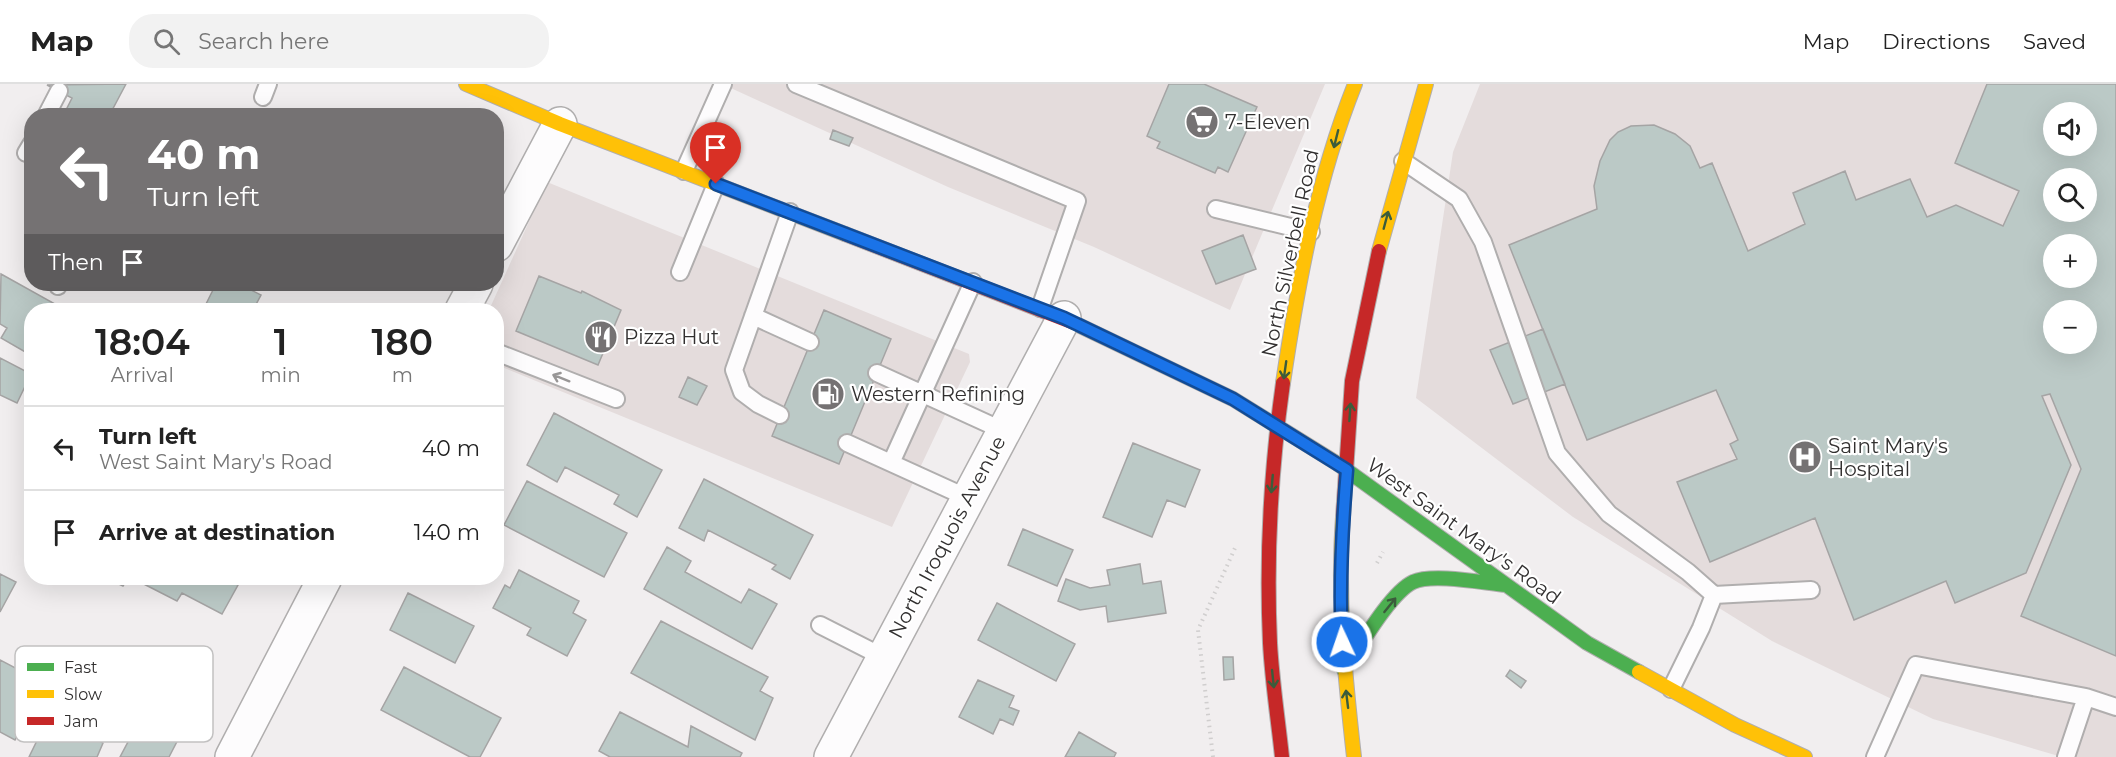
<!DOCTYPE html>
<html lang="en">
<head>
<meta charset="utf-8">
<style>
	body { margin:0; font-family:Montserrat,sans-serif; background:#f2f2f2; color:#222; height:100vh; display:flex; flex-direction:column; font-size:22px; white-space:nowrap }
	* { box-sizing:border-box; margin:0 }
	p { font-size:20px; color:#767676 }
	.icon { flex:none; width:33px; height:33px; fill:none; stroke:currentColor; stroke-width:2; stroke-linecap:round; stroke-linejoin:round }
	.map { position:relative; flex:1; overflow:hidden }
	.side { position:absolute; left:24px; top:219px; width:480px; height:282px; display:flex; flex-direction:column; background:#fff; border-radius:24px; box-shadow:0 6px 24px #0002 }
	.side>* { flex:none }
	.guide { position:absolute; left:24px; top:24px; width:480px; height:183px; border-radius:24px; box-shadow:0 6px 24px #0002; background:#757273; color:#fff; overflow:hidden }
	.controls { position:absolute; left:2043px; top:18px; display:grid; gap:12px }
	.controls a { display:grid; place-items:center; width:54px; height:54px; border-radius:50%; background:#fff; box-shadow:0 6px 24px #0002; font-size:30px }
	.pin { position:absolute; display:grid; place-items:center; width:51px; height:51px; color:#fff; margin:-62px -26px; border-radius:50% 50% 50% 0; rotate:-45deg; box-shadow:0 0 6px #0007 }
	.pin .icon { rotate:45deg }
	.me { position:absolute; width:66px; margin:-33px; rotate:357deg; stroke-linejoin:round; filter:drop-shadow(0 0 4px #0008) }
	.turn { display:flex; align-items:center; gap:21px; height:126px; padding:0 24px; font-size:27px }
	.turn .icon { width:78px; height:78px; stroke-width:2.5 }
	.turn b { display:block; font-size:42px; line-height:51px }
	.then { display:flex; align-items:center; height:57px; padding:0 24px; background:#0003; gap:12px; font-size:22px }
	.eta { display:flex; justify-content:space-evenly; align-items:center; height:102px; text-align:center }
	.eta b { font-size:36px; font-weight:600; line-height:42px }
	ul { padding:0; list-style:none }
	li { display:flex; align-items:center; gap:18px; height:84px; padding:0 24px; border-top:2px solid #e0e0e0 }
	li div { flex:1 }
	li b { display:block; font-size:22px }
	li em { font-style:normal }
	header { display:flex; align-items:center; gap:36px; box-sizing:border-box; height:84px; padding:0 30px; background:#fff; border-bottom:2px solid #e0e0e0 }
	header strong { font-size:28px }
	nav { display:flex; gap:33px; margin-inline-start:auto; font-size:21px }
	.search { width:420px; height:54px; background:#f2f2f2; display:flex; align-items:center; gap:15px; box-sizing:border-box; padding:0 21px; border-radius:24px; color:#767676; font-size:22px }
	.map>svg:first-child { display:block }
	.built { fill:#e4dcdc; fill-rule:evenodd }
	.building { fill:#bbc9c6; stroke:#a5a4a4; stroke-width:1.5; fill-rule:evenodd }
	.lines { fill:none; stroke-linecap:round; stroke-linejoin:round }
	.lane-casing { stroke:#b0aeae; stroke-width:20 }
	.street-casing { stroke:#b0aeae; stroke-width:36 }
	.fast-casing { stroke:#b0aeae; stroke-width:16 }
	.slow-casing { stroke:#b0aeae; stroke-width:16 }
	.jam-casing { stroke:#b0aeae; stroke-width:16 }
	.path { stroke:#d0cece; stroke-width:4; stroke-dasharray:1.5 4.5; stroke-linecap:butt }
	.lane { stroke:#fdfcfd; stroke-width:16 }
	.street { stroke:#fdfcfd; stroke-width:33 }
	.fast { stroke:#4caf50; stroke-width:14 }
	.slow { stroke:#ffc107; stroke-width:14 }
	.jam { stroke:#c62828; stroke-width:14 }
	.oneway { stroke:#3b5c3b }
	.oneway2 { stroke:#989696 }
	.route-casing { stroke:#114b97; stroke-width:15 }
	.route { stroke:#1a73e8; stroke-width:10 }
	.labels { text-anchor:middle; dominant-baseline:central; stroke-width:4.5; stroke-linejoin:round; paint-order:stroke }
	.poi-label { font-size:20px; fill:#323030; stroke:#fff; text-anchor:start }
	.street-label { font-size:20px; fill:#323030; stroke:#fff }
	.key { fill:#fff; stroke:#c2c1c1; stroke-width:1.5 }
	.key-label { font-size:16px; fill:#323030 }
</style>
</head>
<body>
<header>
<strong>Map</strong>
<div class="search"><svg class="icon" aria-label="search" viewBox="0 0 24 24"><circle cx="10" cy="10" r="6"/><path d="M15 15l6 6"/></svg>Search here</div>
<nav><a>Map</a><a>Directions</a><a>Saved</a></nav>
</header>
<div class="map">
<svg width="2116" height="673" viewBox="0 0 2116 673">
	<rect width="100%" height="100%" fill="#f1eeef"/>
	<path class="built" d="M722,0H1325L1230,226L1094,163L948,103Z
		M1480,0H2116V673H2062L1933,635L1772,557L1573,433L1416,314L1453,68ZM2054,28H2086V62H2054ZM2054,94H2086V128H2054ZM2054,160H2086V194H2054ZM2054,226H2086V260H2054Z
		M547,98L969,270L970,278L892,443L497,281L496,226H489Z"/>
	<path class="building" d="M126,0L109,32H63L72,14L47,1Z
		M1169,0H1204L1257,23L1228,88L1218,83L1215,89L1157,64L1160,58L1147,52Z
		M1987,0H2116V572L2021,532L2081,385L2050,310L2042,312L2071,381L2026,489L1955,519L1946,497L1854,536L1815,434L1710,478L1677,398L1737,375L1730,360L1738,356L1716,306L1587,356L1509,161L1597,125L1594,102L1600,77L1610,56L1618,48L1631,42L1654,41L1675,50L1690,62L1700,84L1712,79L1748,167L1805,140L1793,109L1845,87L1856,116L1910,95L1927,133L1956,121L2003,142L2019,107L1955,79ZM2054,28H2086V62H2054ZM2054,94H2086V128H2054ZM2054,160H2086V194H2054ZM2054,226H2086V260H2054Z
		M833,46L853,54L849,62L830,55Z
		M1243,151L1256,185L1216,200L1202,167Z
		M1,190L64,225L32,226V262L27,269L1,254L7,244L0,240Z
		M539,192L581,209L582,207L621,226L598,281L516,247Z
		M216,200H239L261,211L253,226H203Z
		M824,226L891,255L839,380L772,352Z
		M1543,245L1565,300L1513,320L1490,266Z
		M0,274L31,290L17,319L0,311Z
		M688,293L707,302L697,321L679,313Z
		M554,329L662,386L637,433L614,420L619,411L565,383L557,398L527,381Z
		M1133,359L1200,386L1185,423L1167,416L1152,453L1103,433Z
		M32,391V408L25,405Z
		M704,395L813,451L790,495L772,485L776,481L708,446L704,457L679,444Z
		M527,397L627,449L604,493L504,441Z
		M1023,445L1073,466L1057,502L1008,481Z
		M667,463L691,477L685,488L741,519L749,505L777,520L752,565L644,505Z
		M1140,480L1143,500L1161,497L1166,529L1108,538L1106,522L1080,526L1058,517L1066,495L1090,504L1110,501L1107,486Z
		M519,486L579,517L573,529L586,536L567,572L527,551L531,544L493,524L505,501L510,504Z
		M0,490L16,498L0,528Z
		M106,494H128L123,502Z
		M132,494H224L238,501L222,530L182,509L177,517Z
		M408,509L474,542L455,579L390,546Z
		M997,519L1075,560L1056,597L978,556Z
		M661,537L768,593L760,607L773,614L755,656L631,589Z
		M1223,573H1233L1234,595L1224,596Z
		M0,576L44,599L15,656L0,648Z
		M404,583L501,634L480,673H470L381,626Z
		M1510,586L1526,597L1521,604L1506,592Z
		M978,596L1014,612L1009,623L1019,627L1013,641L1000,635L993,650L959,633Z
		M71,611L98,624L86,650L103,659L97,673H29L47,636L56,641Z
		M147,622L185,642L169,673H120Z
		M620,628L688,663L691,642L742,669L740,673H610L599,667Z
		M1079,648L1116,669L1114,673H1065Z"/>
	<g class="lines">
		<defs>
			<path id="lane" d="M796,0L1077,117L1040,224
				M263,13L268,0
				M46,32L59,7
				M26,69L32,59
				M1403,77L1459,115L1483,158L1557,369L1609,430L1688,488L1714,511L1701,544L1671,605
				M684,87L723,0
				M1216,125L1311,148
				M680,188L716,100
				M58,202L59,200
				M753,232L810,258
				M496,268L616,315
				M877,289L1004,347
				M780,331L758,320L742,308L734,286L790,128
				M847,359L968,414
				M891,379L973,198
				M1714,511L1811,506
				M820,541L883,573
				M2086,613L2116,623
				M1875,673L1916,581L2086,613L2066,673"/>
			<path id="street" d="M496,161L560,40
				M462,226L476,200
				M232,673L325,494
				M831,673L1064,234"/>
			<path id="fast" d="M1338,380L1587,559L1639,588
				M1344,586C1359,564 1390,509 1413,498C1433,489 1484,499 1506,501"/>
			<path id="slow" d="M466,0L560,40L845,150
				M1379,167L1426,0
				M1074,239L1233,315L1338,380
				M1283,299C1298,198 1317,95 1355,0
				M1343,433C1337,514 1345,593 1354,673
				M1639,588L1735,641L1805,673"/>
			<path id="jam" d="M845,150L1074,239
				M1343,433L1352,297L1379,167
				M1282,673C1278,635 1272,597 1270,559C1266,472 1271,384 1283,299"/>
		</defs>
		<use href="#lane" class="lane-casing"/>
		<use href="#street" class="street-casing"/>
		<use href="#fast" class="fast-casing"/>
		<use href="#slow" class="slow-casing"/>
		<use href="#jam" class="jam-casing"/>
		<path class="path" d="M1377,479L1383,468
			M1213,673L1198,546L1235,464"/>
		<use href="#lane" class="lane"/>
		<use href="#street" class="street"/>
		<use href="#fast" class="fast"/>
		<use href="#slow" class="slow"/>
		<use href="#jam" class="jam"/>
	</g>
	<defs><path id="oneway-shaft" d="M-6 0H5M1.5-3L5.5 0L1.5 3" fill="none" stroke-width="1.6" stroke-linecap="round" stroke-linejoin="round" transform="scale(1.5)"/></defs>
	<g class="oneway">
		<use href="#oneway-shaft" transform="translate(1336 55) rotate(104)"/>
		<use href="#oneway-shaft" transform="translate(1386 136) rotate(-75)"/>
		<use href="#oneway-shaft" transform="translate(1285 286) rotate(98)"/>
		<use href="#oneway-shaft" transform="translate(1350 328) rotate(-86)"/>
		<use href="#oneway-shaft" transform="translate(1272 400) rotate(95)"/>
		<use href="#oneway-shaft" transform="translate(1390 521) rotate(-51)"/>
		<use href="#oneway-shaft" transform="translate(1273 595) rotate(84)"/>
		<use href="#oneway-shaft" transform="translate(1347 615) rotate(-97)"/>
	</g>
	<use class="oneway2" href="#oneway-shaft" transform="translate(561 294) rotate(-158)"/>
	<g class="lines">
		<defs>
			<path id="route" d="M716,100L1064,234L1233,315L1347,386C1342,444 1339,501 1342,558"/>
		</defs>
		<use href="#route" class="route-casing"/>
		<use href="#route" class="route"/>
	</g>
	<defs>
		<symbol id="supermarket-disc" viewBox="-11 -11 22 22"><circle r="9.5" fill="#757273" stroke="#fff"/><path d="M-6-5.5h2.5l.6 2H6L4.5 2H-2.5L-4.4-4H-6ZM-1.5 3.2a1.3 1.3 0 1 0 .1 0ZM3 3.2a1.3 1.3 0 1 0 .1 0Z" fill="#fff"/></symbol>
		<symbol id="restaurant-disc" viewBox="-11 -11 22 22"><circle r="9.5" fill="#757273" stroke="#fff"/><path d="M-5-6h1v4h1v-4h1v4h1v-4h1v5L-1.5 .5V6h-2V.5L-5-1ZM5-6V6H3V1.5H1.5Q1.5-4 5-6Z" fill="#fff"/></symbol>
		<symbol id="fuel-disc" viewBox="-11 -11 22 22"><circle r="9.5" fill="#757273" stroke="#fff"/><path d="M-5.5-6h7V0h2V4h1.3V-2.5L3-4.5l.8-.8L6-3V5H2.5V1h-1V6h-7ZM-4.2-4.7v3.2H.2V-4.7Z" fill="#fff"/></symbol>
		<symbol id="hospital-disc" viewBox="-11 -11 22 22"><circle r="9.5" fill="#757273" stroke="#fff"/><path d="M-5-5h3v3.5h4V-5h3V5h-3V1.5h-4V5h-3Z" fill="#fff"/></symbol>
	</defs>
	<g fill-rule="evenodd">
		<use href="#supermarket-disc" x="1183" y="19" width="38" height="38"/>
		<use href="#restaurant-disc" x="582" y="234" width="38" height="38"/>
		<use href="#fuel-disc" x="809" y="291" width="38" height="38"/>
		<use href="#hospital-disc" x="1786" y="354" width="38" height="38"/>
	</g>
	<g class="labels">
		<g class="poi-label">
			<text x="1225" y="38">7-Eleven</text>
			<text x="624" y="253">Pizza Hut</text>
			<text x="851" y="310">Western Refining</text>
			<text x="1828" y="362">Saint Mary's<tspan x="1828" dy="23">Hospital</tspan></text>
		</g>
		<g class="street-label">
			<text transform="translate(1290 169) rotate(-78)">North Silverbell Road</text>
			<text transform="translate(1464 447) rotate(36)">West Saint Mary's Road</text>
			<text transform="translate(947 453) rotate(-62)">North Iroquois Avenue</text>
		</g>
	</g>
	<rect x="15" y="562" width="198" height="96" rx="9" class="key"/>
	<rect x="27" y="579" width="27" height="8" fill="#4caf50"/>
	<rect x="27" y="606" width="27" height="8" fill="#ffc107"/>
	<rect x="27" y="633" width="27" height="8" fill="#c62828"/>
	<g class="key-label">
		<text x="64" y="589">Fast</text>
		<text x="64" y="616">Slow</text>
		<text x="64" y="643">Jam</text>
	</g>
</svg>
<div class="controls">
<a><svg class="icon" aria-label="sound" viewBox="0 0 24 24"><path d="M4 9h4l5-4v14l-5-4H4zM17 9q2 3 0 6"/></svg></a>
<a><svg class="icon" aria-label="search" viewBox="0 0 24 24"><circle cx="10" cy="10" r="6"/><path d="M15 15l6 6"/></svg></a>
<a>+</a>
<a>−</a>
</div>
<div class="pin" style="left:716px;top:100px;background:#d93025"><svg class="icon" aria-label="arrive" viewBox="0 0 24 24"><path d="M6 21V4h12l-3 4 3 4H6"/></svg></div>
<svg class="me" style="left:1342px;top:558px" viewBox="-20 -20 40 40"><circle r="17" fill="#1a73e8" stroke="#fff" stroke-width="3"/><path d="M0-11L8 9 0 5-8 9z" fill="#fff"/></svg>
<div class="guide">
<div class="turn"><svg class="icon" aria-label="left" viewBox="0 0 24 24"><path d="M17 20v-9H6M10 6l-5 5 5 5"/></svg><div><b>40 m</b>Turn left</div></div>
<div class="then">Then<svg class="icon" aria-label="arrive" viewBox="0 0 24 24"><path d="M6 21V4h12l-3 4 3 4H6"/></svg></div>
</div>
<section class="side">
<div class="eta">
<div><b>18:04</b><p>Arrival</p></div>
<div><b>1</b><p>min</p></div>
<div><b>180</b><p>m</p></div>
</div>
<ul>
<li><svg class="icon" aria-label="left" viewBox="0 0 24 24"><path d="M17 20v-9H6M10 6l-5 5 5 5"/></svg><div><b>Turn left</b><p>West Saint Mary's Road</p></div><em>40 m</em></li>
<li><svg class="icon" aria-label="arrive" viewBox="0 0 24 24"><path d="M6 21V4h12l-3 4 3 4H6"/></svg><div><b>Arrive at destination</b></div><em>140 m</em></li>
</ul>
</section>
</div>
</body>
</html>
